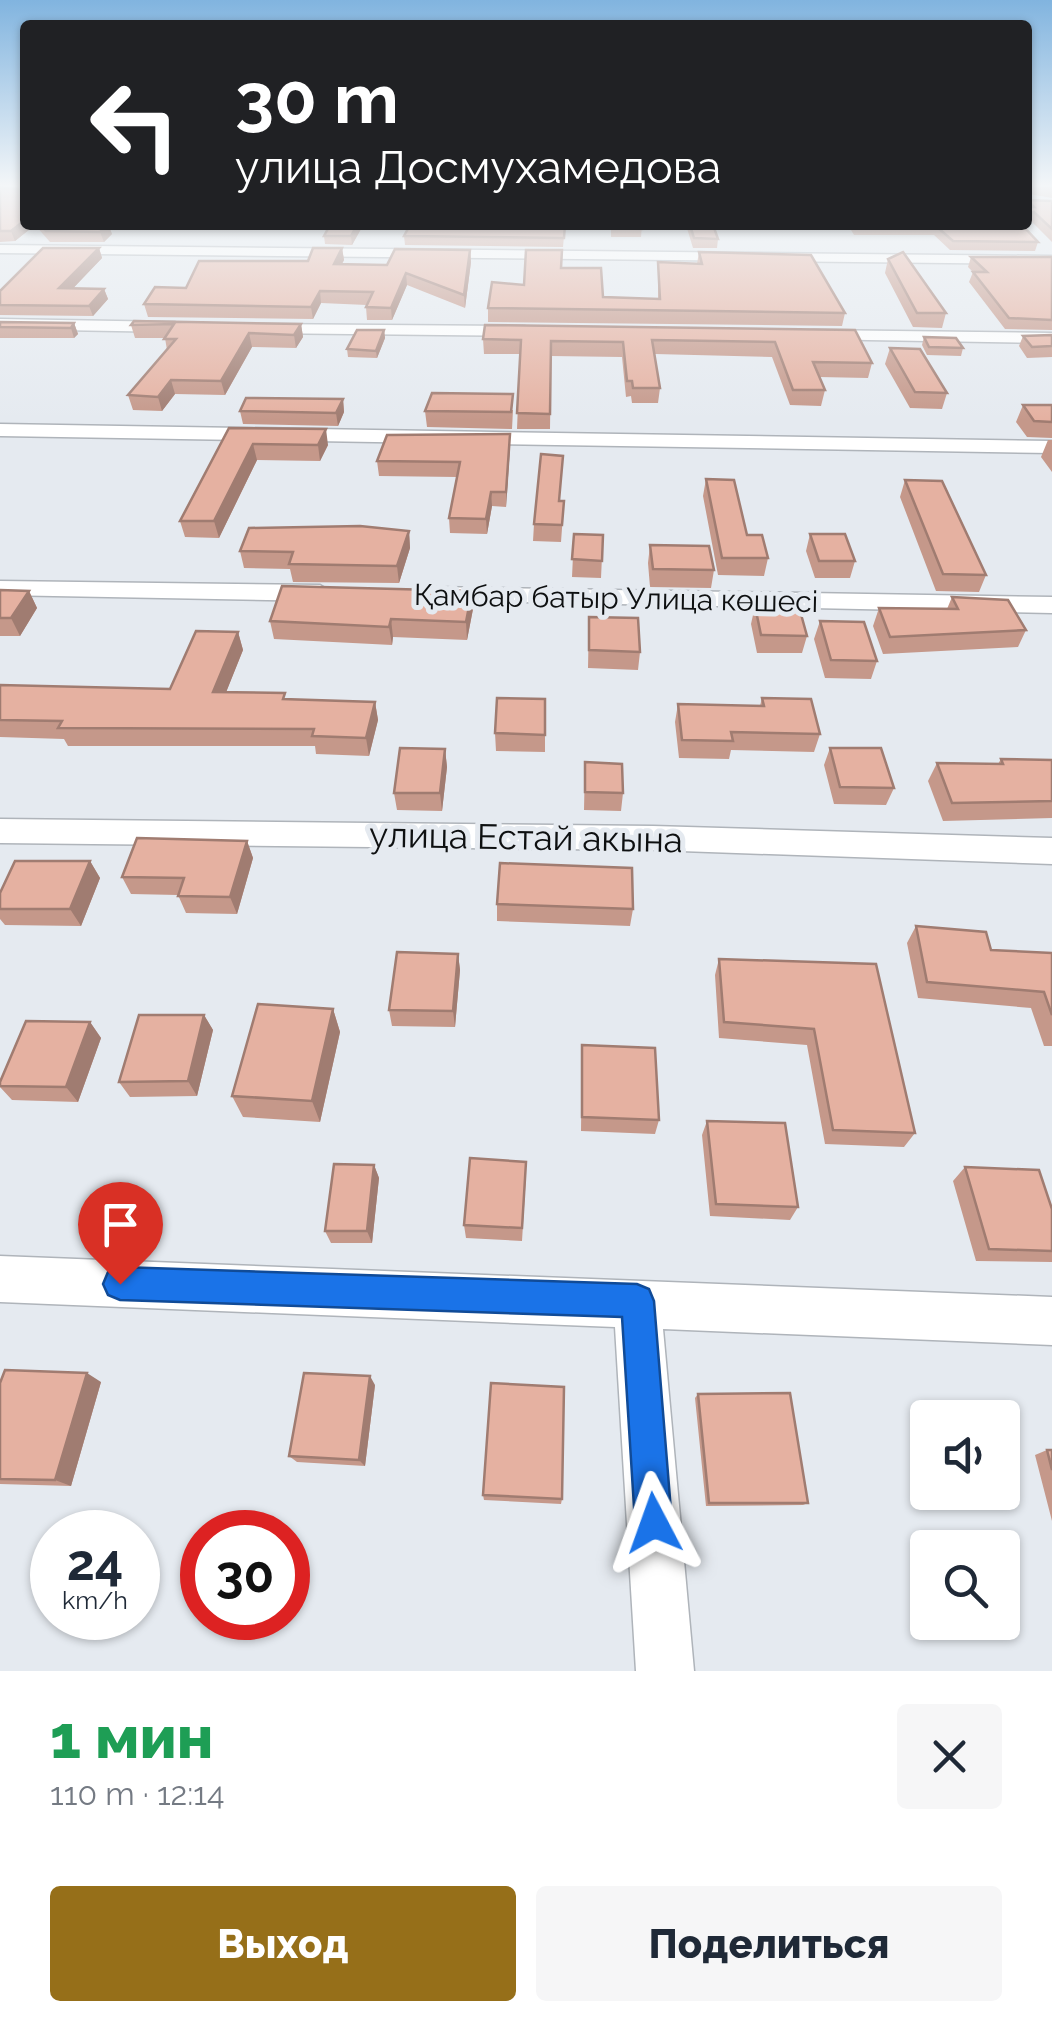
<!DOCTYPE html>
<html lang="ru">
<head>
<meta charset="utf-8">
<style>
	body { margin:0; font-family:Raleway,sans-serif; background:#f6f6f7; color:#1f2937; height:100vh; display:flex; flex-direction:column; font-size:38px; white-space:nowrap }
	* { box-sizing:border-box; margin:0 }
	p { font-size:32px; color:#747a83 }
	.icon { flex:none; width:55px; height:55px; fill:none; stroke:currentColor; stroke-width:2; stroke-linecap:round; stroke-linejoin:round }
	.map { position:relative; height:1671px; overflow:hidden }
	.side { display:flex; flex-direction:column; background:#fff; flex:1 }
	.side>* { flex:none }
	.banner { position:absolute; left:20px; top:20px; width:1012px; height:210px; border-radius:10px; box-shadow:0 2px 8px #0004; background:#202124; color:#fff; overflow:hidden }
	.buttons { position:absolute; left:910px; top:1400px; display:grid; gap:20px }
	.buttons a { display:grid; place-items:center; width:110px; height:110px; border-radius:10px; background:#fff; box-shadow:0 2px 8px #0004; font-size:50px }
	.speed { position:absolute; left:30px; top:1510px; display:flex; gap:20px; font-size:50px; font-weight:700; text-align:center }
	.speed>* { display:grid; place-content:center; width:130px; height:130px; border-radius:50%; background:#fff; box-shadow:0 2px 8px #0004; line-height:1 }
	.speed small { font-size:25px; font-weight:400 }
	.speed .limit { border:15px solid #d22; background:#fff; color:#111 }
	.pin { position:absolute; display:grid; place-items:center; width:85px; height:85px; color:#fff; margin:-102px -42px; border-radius:50% 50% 50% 0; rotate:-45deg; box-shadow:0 0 10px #0007 }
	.pin .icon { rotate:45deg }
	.me { position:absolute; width:110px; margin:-55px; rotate:356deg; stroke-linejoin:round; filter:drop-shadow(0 0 8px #0008) }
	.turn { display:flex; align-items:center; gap:35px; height:210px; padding:0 50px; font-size:45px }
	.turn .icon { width:130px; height:130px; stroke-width:2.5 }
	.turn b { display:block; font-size:70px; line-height:85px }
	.round { display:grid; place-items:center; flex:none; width:105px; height:105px; border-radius:10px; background:#f6f6f7 }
	.summary { display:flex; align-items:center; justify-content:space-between; height:170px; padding:0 50px }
	h1 { font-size:60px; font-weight:800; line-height:75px; color:#1e9e55 }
	.button { display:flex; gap:20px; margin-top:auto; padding:20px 50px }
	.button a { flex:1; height:115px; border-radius:10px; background:#966f19; color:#fff; font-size:40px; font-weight:800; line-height:115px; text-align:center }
	.button a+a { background:#f6f6f7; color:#1f2937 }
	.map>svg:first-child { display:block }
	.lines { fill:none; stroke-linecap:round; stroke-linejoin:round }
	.street-casing { stroke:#afb4ba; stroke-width:3 }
	.street { fill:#fff; fill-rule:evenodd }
	.wall { fill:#c5988a }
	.shaded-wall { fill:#a07c71 }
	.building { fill:#e5b1a1; stroke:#a07c71; stroke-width:2.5 }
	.route { fill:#1a73e8; stroke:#114b97; stroke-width:2.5 }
	.labels { text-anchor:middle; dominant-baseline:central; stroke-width:10; stroke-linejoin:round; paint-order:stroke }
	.far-street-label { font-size:30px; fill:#0e1011; stroke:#e5eaf0 }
	.street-label { font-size:35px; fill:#0e1011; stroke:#e5eaf0 }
</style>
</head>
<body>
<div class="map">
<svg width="1052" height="1671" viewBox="0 0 1052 1671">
	<rect width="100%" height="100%" fill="#e5eaf0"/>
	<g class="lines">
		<defs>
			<path id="street" d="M0,245L1052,256V264L0,253Z
				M0,319L175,322L184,327L175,332L0,329Z
				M253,324L525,326L534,331L525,336L259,333L253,332Z
				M814,330L1052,333V343L808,339V331Z
				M0,424L1052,441V453L0,436Z
				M0,581L320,585L333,593L320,601L0,595Z
				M429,587L1052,597V613L420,600L416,595L420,590Z
				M0,819L653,826L1052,838V864L653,850L0,843Z
				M0,1256L1052,1297V1345L663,1329L694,1671H636L615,1327L0,1302Z"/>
		</defs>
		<use href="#street" class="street-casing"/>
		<use href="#street" class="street"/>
	</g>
	<path class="wall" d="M1028,187H1052V198L1029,194L1028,200L1052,201V242L1031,221L1028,222Z
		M0,188L25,225H113L110,229L112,234L104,242H50L35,225L15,241L0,242Z
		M330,225H565L563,247L405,245L404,236L407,230L361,229L352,245L325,244L324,236Z
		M611,225H642L641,237H611Z
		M686,225H713L718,239L717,248H693Z
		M848,225H1022L1038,242L1035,251L950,250L934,235H854Z
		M99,248L102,258L72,289H104L108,299L93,316L0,315V291Z
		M342,248L344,260L342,264L387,265L470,250L471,262L465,308L407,285L392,320H367L366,307L367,305L321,303L313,319L148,317L144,304L186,288L308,261Z
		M699,252L845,313L842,326L488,322V308L524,285L562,268L603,297L658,299V262L697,264Z
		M971,257H1052V330L1005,329L969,282L973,272L968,267Z
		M888,259L946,313L942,328L913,327L885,273Z
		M0,322L74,323L78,334L74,338H0Z
		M301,324L303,337L296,348L252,347L225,395L175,394L162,411L133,410L128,395L167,350L165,338H135L131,325Z
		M384,330L385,338L377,358L348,357L347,349Z
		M855,330L872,363L868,378L819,377L825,390L821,406L790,405L772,357L655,354L660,388L658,403H632L631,396L626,397L622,357L551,356L550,429H517L520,354H484L483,339Z
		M1052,335V357L1027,358L1019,346L1023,336Z
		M924,337L963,348L961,356L927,355L922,345Z
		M890,348L947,393L942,409L910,408L885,364Z
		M343,399L344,412L338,426L243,424L240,411Z
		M1023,405H1052V438L1027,437L1016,422Z
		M513,410L512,429L427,427L425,411Z
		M229,428L328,445L320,461L257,460L219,538L185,537L180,521Z
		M510,434L506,507L492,506L487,534L450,533L449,518L457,477L379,476L377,461Z
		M1048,440H1052V472L1041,457Z
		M706,479L747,535L768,558L764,576L718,575L703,496Z
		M905,480L986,575L979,592L936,591L900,497Z
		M560,501H564L561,542L533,541L534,524Z
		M409,531L410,548L399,583L293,582L290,569L244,568L240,551Z
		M574,534L603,535L601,578L572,577Z
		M810,534L855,561L850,578H815L806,551Z
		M650,545L714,570L711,588L650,587L648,563Z
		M0,590L29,591L37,608L20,636H0Z
		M952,597L1026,630L1018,647L883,654L873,626L879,608L947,609Z
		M755,606L807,636L802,653H757L751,624Z
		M473,609L467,640L393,637L392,645L274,639L270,621Z
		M589,617L640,652L638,670L588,668Z
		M820,621L877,661L871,679L825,678L814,639Z
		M238,632L243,650L226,692L286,699L375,702L378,720L369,756L316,754L315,746H68L64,739L0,737V685L170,689Z
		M762,698L820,734L814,752L731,750L729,759L679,758L675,722L678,704L760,706Z
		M495,733L545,735V752L496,751Z
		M830,748L894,788L886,805L834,804L824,765Z
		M445,749L447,767L442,811L397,810L394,793Z
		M1001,759L1052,760V818L943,821L928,781L937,763L998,764Z
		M585,762L623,793L621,811L584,810Z
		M247,841L253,858L237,914L186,913L178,895L131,894L122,877Z
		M90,861L100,878L81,926L5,925L0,919V893Z
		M497,904L633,909L630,926L497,921Z
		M916,926L991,950L1052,953V1046H1044L1031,1008L918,998L907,943Z
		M458,954L460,970L455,1027L392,1026L389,1010Z
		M719,959L876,964L915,1133L904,1147L825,1144L807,1045L719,1038L715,975Z
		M333,1009L340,1032L320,1122L243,1117L232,1096Z
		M204,1015L213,1030L197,1096L130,1097L119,1082Z
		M90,1022L101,1038L78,1102L12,1100L0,1087V1082Z
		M582,1045L659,1120L655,1134L581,1131Z
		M707,1121L798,1207L790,1220L710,1216L702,1135Z
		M374,1165L379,1178L372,1243H331L325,1231Z
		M965,1167L1052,1209V1262L976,1261L953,1181Z
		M526,1175L522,1241L466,1238L464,1225Z
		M101,1382L71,1486L0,1484V1383Z
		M375,1385L365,1466L297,1462L289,1456Z
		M698,1394L808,1503L803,1505L706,1506L695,1398Z
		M1047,1450H1052V1521L1035,1455Z
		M483,1495L562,1499L561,1504L484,1500Z"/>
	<path class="shaded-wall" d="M1034,212L1031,221L1028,222V213Z
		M25,220V225H35L15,241L11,231Z
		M103,225H113L110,229L112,234L104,242L100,232Z
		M357,225H360L361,229L352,245L351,236Z
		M99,248L102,258L63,299L59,288Z
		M342,248L344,260L335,276L334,264Z
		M470,250L471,262L465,308L464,295Z
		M406,273L407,285L392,320L391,308Z
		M104,289L108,299L93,316L89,306Z
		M320,291L321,303L313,319L311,307Z
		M74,323L78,334L74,338L71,328Z
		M301,324L303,337L296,348L294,335Z
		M384,330L385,338L377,358L376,351Z
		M249,333L252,347L225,395L221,381Z
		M171,380L175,394L162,411L158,397Z
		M343,399L344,412L338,426L336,413Z
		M326,429L328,445L320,461L318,445Z
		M510,434V448L506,507V492Z
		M253,444L257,460L219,538L214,521Z
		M491,492L492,506L487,534L486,519Z
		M409,531L410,548L399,583L397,566Z
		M29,591L37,608L20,636L11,618Z
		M472,591L473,609L467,640L466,622Z
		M391,619L393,637L392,645L389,627Z
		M238,632L243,650L219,710L213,692Z
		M375,702L378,720L369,756L366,738Z
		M445,749L447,767L442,811L440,793Z
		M247,841L253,858L237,914L230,897Z
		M90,861L100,878L81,926L70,909Z
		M458,954L460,970L455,1027L453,1011Z
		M333,1009L340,1032L320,1122L312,1101Z
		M204,1015L213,1030L197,1096L188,1081Z
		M90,1022L101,1038L78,1102L66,1087Z
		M374,1165L379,1178L372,1243L367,1231Z
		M87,1373L101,1382L71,1486L55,1480Z
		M370,1376L375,1385L365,1466L359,1460Z"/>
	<path class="building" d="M22,187H25V220L11,231H0V188L22,189Z
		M1028,187H1031L1028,200L1052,201V229L1034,212L1028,213V207H1034L1028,201Z
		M41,225H107L100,232L46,231Z
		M330,225H357L351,236H324Z
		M410,225H565L564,238L404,236Z
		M612,225H642V229L612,228Z
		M690,225H713L718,239L694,238Z
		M856,225H1022L1038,242L953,241L936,226Z
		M43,248H99L59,288L104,289L89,306L0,305V291Z
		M313,248H342L334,264L387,265L395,249L470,250L464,295L406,273L391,308L366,307L373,292L320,291L311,307L144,304L155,287L186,288L199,261H308Z
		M526,250H562L561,268H601L603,297L660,299L658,262L702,264L699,252L811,255L845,313L488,308L492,282L524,285Z
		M903,252L946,313H917L888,259Z
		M971,257H1052V320L1009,318L973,272H987Z
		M134,321L301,324L294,335L249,333L221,381L171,380L158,397L128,395L176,339H164L174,324L131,325Z
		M0,322L74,323L71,328L0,327Z
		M485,325L855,330L872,363L813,362L825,390H793L775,342L652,340L660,388H633L632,381H627L623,342L551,341L550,414L517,413L521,340L483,339Z
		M357,330H384L376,351L347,349Z
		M1052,335V346L1032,347L1023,336Z
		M924,337L956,338L963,348L929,347Z
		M890,348L920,349L947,393L915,392Z
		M432,393L513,394L511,412L425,411Z
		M246,398L343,399L336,413L240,411Z
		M1023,405H1052V422L1034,421Z
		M229,428L326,429L318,445L253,444L214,521H180Z
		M510,434L506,492H491L486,519L449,518L460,462L377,461L387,435Z
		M541,454L563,456L559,501H564L562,525L534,524Z
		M706,479L734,480L747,535H762L768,558H722Z
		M905,480L942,481L986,575L943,574Z
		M360,526L409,531L397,566L289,564L293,552L240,551L249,528Z
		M574,534L603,535L602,561L572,559Z
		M810,534H845L855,561H819Z
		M650,545L709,546L714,570L653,569Z
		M282,586L472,591L466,622L391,619L389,627L270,621Z
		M0,590L29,591L11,618H0Z
		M952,597L1008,600L1026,630L890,637L879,608L958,609Z
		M755,606L799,607L807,636L761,635Z
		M589,617L638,618L640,652L589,650Z
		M820,621L864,622L877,661L831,660Z
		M196,631L238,632L213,692L285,693L283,699L375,702L366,738L312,736L314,729L58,728L62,721L0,720V685L170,689Z
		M497,698L545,699V735L495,733Z
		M762,698L811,699L820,734L731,732L733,741L682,740L678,704L764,706Z
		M400,748L445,749L440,793H394Z
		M830,748H881L894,788L840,787Z
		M1001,759L1052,760V801L952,803L937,763L1003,764Z
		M585,762L622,764L623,793L585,792Z
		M137,838L247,841L230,897L178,896L184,878L122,877Z
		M15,861H90L70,909H0V893Z
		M500,863L632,868L633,909L497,904Z
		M916,926L986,932L991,950L1052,953V1015L1044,992L927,982Z
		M397,952L458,954L453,1011L389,1010Z
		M719,959L876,964L915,1133L833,1130L814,1029L724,1022Z
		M258,1004L333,1009L312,1101L232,1096Z
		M139,1015H204L188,1081L119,1082Z
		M26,1021L90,1022L66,1087L0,1086V1082Z
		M582,1045L655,1048L659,1120L582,1117Z
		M707,1121L785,1123L798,1207L716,1204Z
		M470,1158L526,1162L522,1228L464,1225Z
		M334,1164L374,1165L367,1231H325Z
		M965,1167L1039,1170L1052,1209V1251L989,1249Z
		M5,1370L87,1373L55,1480L0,1479V1383Z
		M304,1373L370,1376L359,1460L289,1456Z
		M491,1383L564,1387L562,1499L483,1495Z
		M790,1393L808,1503H709L698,1394Z
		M1047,1450H1052V1470Z"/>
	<linearGradient id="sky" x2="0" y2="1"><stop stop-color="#81b4df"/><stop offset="0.44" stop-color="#f3f6f8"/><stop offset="1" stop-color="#f3f6f8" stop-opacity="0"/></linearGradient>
	<rect width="1052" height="421" fill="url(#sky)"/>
	<path class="route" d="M120,1267L637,1284L649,1289L654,1301L672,1523L667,1536L654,1542L641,1536L635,1523L622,1317L120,1300L108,1295L103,1284L108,1272Z"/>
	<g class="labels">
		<g class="far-street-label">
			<text transform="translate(616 598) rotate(1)">Қамбар батыр Улица көшесі</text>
		</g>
		<g class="street-label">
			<text transform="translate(526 837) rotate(1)">улица Естай акына</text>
		</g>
	</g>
</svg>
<div class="buttons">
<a><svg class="icon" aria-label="sound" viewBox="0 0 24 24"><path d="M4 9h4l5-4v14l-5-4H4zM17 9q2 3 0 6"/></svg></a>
<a><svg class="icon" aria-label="search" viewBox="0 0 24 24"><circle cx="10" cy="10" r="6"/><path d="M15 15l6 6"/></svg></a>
</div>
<div class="speed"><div>24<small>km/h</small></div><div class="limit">30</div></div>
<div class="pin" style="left:120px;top:1284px;background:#d93025"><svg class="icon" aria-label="arrive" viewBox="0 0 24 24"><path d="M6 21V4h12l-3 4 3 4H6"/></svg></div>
<svg class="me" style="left:654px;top:1523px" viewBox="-20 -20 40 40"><path d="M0-17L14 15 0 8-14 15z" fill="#1a73e8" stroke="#fff" stroke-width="4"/></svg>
<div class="banner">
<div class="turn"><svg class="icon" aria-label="left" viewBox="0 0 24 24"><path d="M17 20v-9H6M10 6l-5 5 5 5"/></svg><div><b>30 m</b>улица Досмухамедова</div></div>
</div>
</div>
<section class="side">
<div class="summary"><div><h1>1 мин</h1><p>110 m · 12:14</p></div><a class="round"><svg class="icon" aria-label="close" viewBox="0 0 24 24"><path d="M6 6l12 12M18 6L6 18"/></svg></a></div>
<div class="button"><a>Выход</a><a>Поделиться</a></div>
</section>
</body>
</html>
